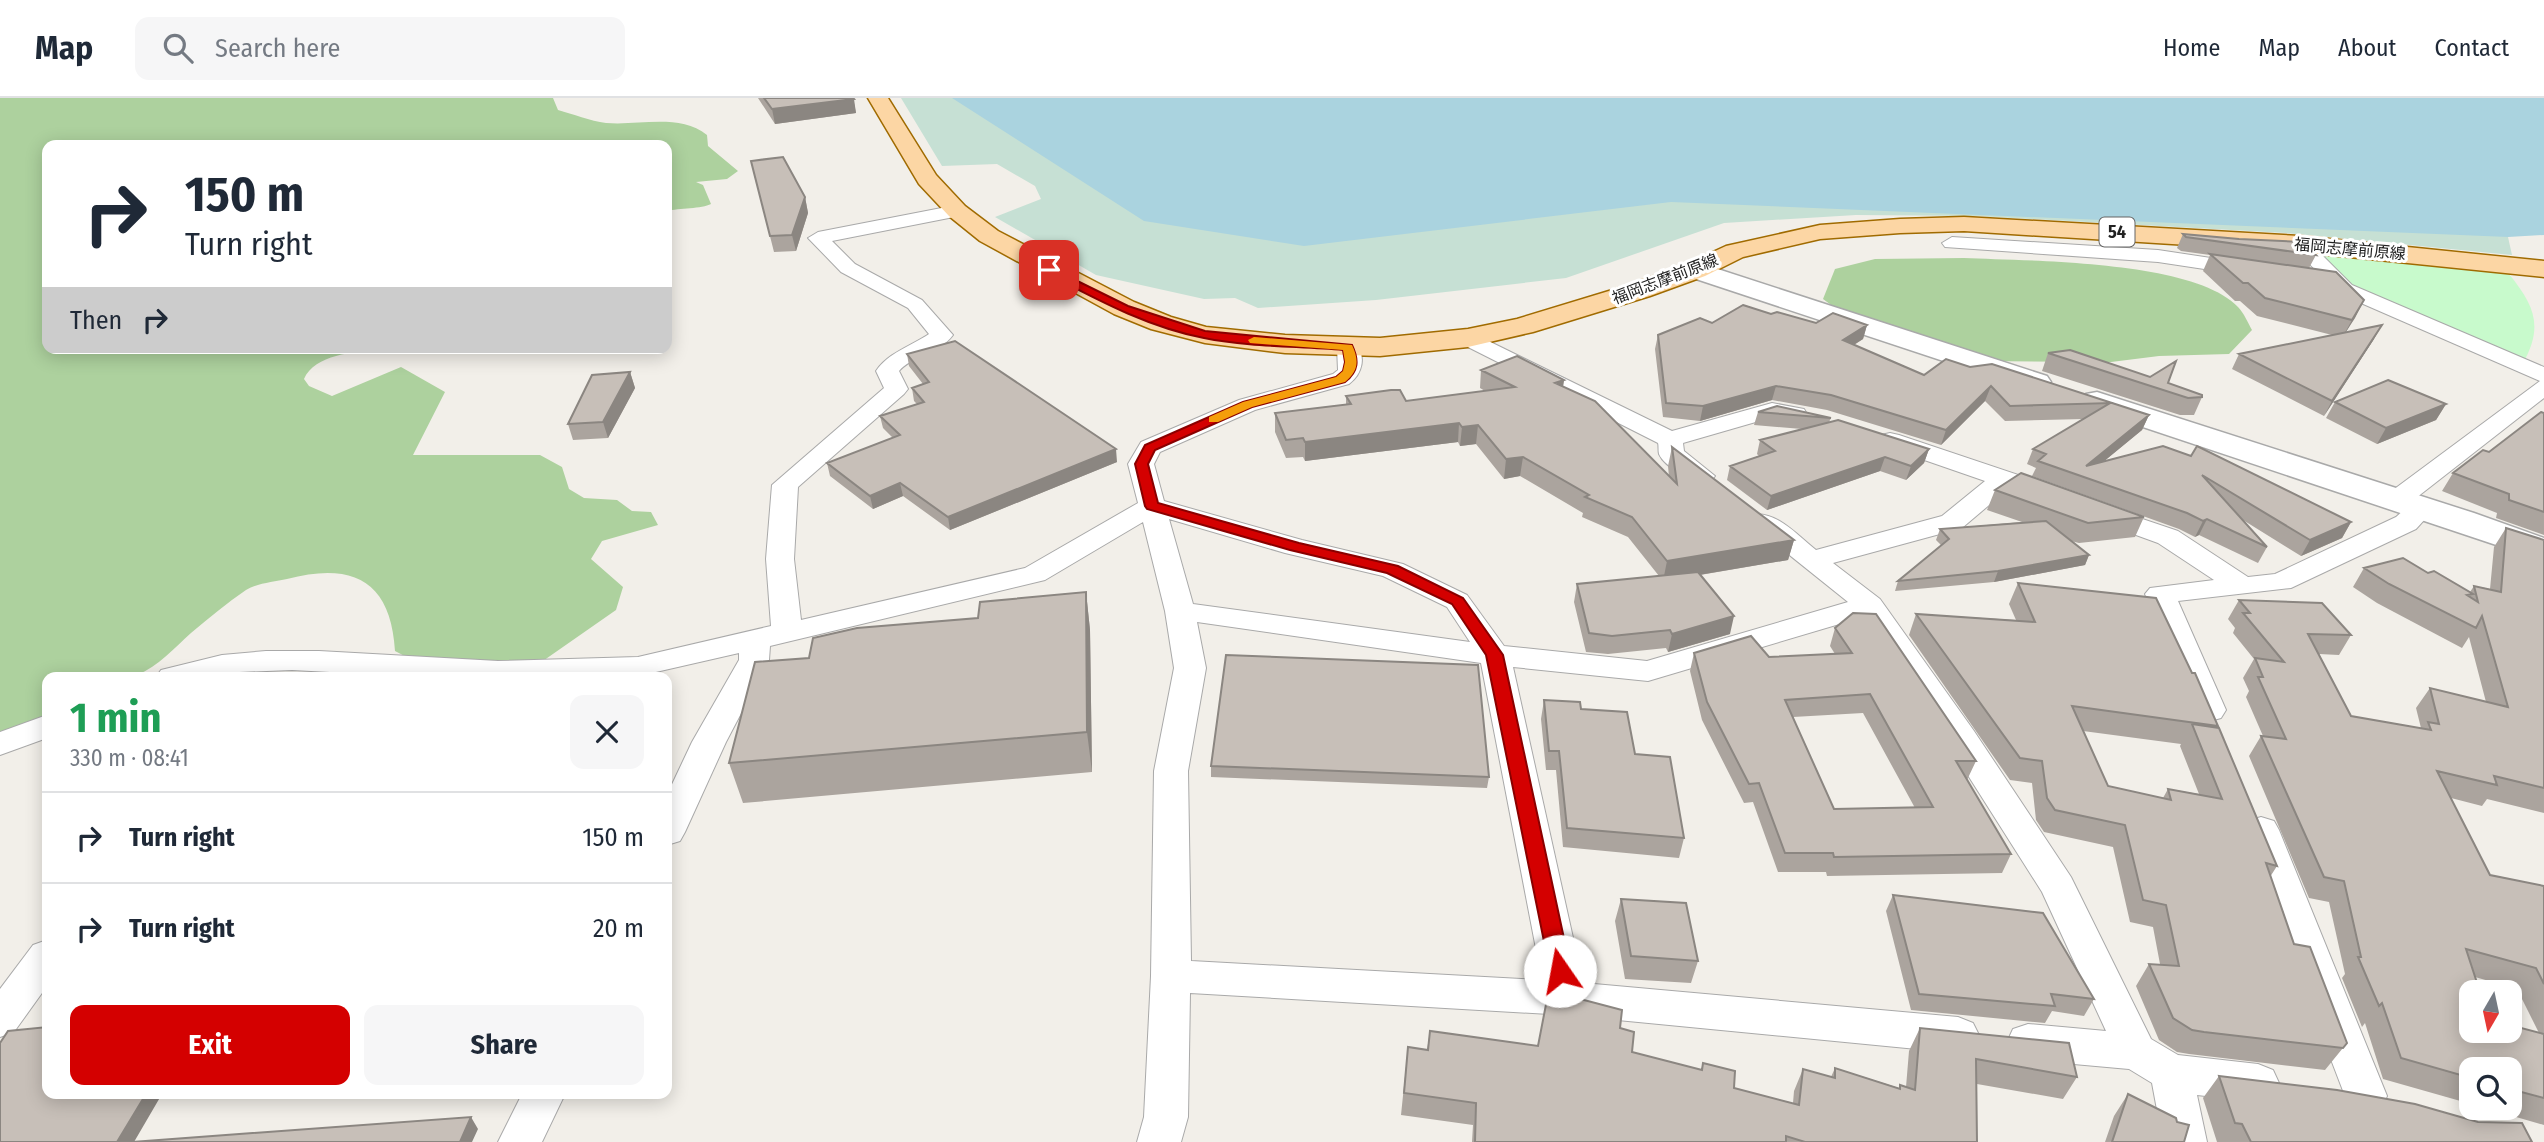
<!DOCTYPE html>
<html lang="en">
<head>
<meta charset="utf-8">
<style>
	body { margin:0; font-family:"Fira Sans Condensed","Noto Sans JP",sans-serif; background:#f6f6f7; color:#1f2937; height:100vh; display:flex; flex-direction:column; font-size:26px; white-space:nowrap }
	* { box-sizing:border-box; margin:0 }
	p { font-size:23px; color:#747a83 }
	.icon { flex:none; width:38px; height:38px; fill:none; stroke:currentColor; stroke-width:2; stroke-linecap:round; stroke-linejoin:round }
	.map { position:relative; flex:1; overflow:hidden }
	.details { position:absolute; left:42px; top:574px; width:630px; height:427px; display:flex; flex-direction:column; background:#fff; border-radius:14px; box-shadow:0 4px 18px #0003 }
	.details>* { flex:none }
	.guide { position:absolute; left:42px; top:42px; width:630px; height:214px; border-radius:14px; box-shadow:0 4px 18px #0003; background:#fff; color:#1f2937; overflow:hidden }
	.needle { width:46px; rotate:189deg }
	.buttons { position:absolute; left:2459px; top:882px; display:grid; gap:14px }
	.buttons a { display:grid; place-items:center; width:63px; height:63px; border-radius:14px; background:#fff; box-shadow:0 4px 18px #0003; font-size:35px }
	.pin { position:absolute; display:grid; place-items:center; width:60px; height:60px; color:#fff; margin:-30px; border-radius:14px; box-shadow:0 4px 10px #0006 }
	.me { position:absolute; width:77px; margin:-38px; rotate:348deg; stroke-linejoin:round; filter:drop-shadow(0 0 5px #0008) }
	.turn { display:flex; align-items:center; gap:24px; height:147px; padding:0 28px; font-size:32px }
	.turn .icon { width:91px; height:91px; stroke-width:2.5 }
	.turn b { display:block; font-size:49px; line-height:60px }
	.then { display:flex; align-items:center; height:66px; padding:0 28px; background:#0003; gap:14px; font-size:26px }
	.round { display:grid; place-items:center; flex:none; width:74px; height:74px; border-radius:14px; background:#f6f6f7 }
	.summary { display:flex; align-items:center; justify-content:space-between; height:119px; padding:0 28px }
	h1 { font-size:42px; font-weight:700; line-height:52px; color:#1e9e55 }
	.button { display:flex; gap:14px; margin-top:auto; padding:14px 28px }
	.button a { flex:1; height:80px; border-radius:14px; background:#d40000; color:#fff; font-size:28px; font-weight:700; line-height:80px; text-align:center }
	.button a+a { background:#f6f6f7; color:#1f2937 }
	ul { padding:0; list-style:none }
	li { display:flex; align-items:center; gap:21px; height:91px; padding:0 28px; border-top:2px solid #e0e1e3 }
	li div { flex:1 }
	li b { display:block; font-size:26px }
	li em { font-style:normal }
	header { display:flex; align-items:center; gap:42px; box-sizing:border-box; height:98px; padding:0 35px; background:#fff; border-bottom:2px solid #e0e1e3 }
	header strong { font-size:33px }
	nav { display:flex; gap:38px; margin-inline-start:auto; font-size:24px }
	.search { width:490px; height:63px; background:#f6f6f7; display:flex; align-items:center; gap:18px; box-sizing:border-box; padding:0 24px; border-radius:14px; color:#747a83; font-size:26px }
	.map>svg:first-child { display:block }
	.forest { fill:#add19e }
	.wetland { fill:#c6e0d4 }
	.park { fill:#c8facc }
	.water { fill:#aad3df }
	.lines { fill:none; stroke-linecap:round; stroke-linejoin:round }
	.minor-casing { stroke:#a9a9a9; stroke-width:2 }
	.tertiary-casing { stroke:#a9a9a9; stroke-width:3 }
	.primary-casing { stroke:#a06b00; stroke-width:3 }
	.minor { fill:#fff; fill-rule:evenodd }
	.tertiary { fill:#fff; fill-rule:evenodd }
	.primary { fill:#fcd6a4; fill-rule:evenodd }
	.wall { fill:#aba49e; fill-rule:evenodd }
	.shaded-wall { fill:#8b8681 }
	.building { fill:#c7bfb8; stroke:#8b8681; stroke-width:2; fill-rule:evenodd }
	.route { fill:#d40000; stroke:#8a0000; stroke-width:2 }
	.slow { fill:#f59e0b }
	.labels { text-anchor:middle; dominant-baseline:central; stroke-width:6; stroke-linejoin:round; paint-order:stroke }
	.far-street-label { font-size:16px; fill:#222; stroke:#fff }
	.shield { fill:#fff; stroke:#646464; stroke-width:2 }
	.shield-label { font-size:18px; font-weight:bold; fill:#222 }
</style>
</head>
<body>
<header>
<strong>Map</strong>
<div class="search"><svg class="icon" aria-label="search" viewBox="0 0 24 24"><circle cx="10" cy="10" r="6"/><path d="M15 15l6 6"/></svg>Search here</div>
<nav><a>Home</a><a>Map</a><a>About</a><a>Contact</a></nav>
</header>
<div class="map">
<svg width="2544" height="1044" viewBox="0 0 2544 1044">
	<rect width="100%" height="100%" fill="#f2efe9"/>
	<path class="forest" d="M0,0H553L558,12C573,16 590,23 606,25C639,28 679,15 707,37L708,48L738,73L727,81L696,84L703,87L711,106C702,111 679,110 667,113V47H47V250H378C354,255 315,256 304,281L309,288L332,298L401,269L445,294L413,357H540L562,369L569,391L584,400L617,402L632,413L651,414L658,427L602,443L591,461L623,489L616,512L540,565L515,579H445L395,553C391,482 352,464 287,481C274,484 257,485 246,492C227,505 209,520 191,535C174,550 159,568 137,577C122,584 67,579 47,579V618L0,636Z
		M1964,160C2028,163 2194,162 2238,209C2244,215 2248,225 2252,232L2229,256L2159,258L2111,264L1982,263L1842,215L1823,201L1835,171L1875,161Z"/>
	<path class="wetland" d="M901,0H2163L2508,139L2512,157L2286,135L1976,118L1856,117L1724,125L1566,180L1376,202L1258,210L1235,200L1204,201L1096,177L995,119L1041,101L1035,88L997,66L942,68Z"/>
	<path class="park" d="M2323,157L2509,176C2534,207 2544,228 2523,265L2354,190Z"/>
	<path class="water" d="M952,0H2544V137L2508,139L1671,104L1304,148L1144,123Z"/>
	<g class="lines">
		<defs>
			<path id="minor" d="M957,107L966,113L964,117L832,143L855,166L922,202L953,237C940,255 910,259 899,273L908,291L904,296L798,389L794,461L801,522L1025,470L1138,405L1128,366L1141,344L1239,302L1333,276L1338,272L1337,249L1340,244H1356C1366,259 1363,275 1349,286L1255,312L1160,354L1154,366L1164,403L1302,442L1403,466L1467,497L1504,548L1647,563L1848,504L1747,423L1751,417C1775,411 1798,438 1816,452L1942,418L1985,383L1881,347L1878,342L1881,337L1890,335L1899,337L2057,390L2061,396L2057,402L2048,404L2008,391L1962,430L1833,465L1880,501L1974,633L2071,779L2151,941L2178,957L2258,966L2273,972L2279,985L2273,998L2258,1004L2197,997L2207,1044H2163L2152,985L2129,971L2028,962L2013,957L2007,944L2013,931L2028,926L2106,933L2042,794L1950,649L1863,519L1648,583L1513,569L1583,885L1958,919L1973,925L1979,937L1973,949L1958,955L1566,917L1190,895L1188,1019L1181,1044H1137L1144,1019L1151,878L1154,673L1174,570L1165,513L1143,424L1045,482L770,548L769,562L726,644L685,734L680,743L667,747V697L692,644L739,562V555L634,579H425L292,572L239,574L210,579H156L161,572L222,557L266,553H319L498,563L638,559L771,528L766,461L772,387L884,290L876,273C888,255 911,248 929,236L908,210L841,174L808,140L818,134ZM1169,421L1285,455L1383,478L1447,509L1470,544L1193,506ZM1197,524L1481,565L1542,882L1191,863L1188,673L1206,570Z
				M1952,139L2158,152L2244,165L2251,167L2254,171L2251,175L2244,177L2158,164L1945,149L1942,145Z
				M2300,140L2307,142L2352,187L2544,269V300L2407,407L2398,409L2389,407L2385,401L2389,395L2540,283L2338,195L2290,146Z
				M1468,233L1672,333L1772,305L1804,311L1807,316L1804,321L1795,323L1773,319L1683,345L1684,353L1715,378L1711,383C1697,387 1665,370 1659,356C1658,352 1659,348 1658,345L1460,245L1457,240L1460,235Z
				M2423,401L2432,403L2436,409L2416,431L2291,490L2178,503L2226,612L2221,620L2210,623L2199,620L2194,612L2145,496L2150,490L2214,482L2158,445L2092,421L2088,415L2092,409L2101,407L2178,433L2248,479L2275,476L2396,419L2414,403Z
				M47,617V640L0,657V634Z
				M2261,719L2274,723L2279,732L2387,998L2381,1011L2366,1017L2351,1011L2345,998L2243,732L2248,723Z
				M47,842V888L14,934L0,939V891L33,847Z
				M522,996H565L542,1044H498Z"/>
			<path id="tertiary" d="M1696,164L2047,278L2051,284L2047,290L2036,293L2025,290L1687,178L1683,172L1687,166Z
				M2097,294L2474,415L2544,440V463L2086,310L2082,303L2086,296Z"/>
			<path id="primary" d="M868,0H888L936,77L965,108L998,133L1134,204L1171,219L1206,229L1285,237L1380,240L1468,231L1517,221L1632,186L1687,166L1726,148L1820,127L1900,121L1964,119L2300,138L2544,163V179L2300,154L1964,133L1900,135L1820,141L1743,159L1705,178L1650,198L1533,234L1468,249L1380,258L1285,255L1205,245L1151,231L1114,216L980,143L949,118L919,86Z"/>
		</defs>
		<use href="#minor" class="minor-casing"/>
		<use href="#tertiary" class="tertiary-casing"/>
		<use href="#primary" class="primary-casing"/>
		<use href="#minor" class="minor"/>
		<use href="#tertiary" class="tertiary"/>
		<use href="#primary" class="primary"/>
	</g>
	<path class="wall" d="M758,0H853L856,15L775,26Z
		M751,63L805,99L808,115L796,153L774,154Z
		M2183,136L2316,157L2309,170L2364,202L2346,234L2374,241L2324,318L2232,271L2239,256L2332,237L2257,218L2240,203H2235L2203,173L2210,157L2181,153L2177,150Z
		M1771,216L1816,225L1867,227L1863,241L1854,247L1924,277L1992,266L2149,317L2142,332L2104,363L2163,348L2351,424L2342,440L2301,458L2243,422L2267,449L2258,465L2199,437L2195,439L2179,431L2032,378L2036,370L2027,366L2033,351L2084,321L2005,323L1985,303L1941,347L1827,312L1772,302L1700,323L1663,319L1655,251L1658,237L1712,225Z
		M2048,255L2168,285L2202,299L2194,317H2180L2042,273Z
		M907,256L1117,364L950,432L903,398L873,411L830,378L827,365L893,340L883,330L880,318L917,306L914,303L912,290L923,286L909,268Z
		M1481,272L1564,282L1563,289L1669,379L1668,368L1672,349L1794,442L1788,462L1700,477L1730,536L1668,554L1666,550L1608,556L1586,554L1574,504L1577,486L1659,478L1628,439L1582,419L1583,415L1520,378L1504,381L1476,346L1460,348L1458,344L1305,363L1303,359L1286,360L1275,334V315L1346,307V298L1406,303L1485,293L1480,290Z
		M630,274L635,290L608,340L573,342L568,326Z
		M2335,304L2446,306L2436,322L2377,346L2326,320Z
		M1758,314L1831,320L1829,324L1929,351L1924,365L1906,382L1880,373L1767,412L1727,382L1730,368L1759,358L1757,356L1760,342L1802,331L1754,327Z
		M2544,315V437L2496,420L2497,415L2442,393L2453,375L2489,354Z
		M1995,392L2144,419L2135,439L2079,445L2071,443L2089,457L2085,467L1994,484L1895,493L1898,483L1941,447L1936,442L1940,431L2022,424L1987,412Z
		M2506,430L2544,442V715L2487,701L2482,708L2451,700L2490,777L2544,788V1027L2485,1010H2510V971H2471V1006L2383,981L2365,925L2362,929L2342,880L2345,876L2329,804L2309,800L2249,658L2261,638H2263L2246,599L2249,593L2243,580L2254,561L2233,535L2235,530L2228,521L2239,502L2351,537L2339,557L2319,556L2351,618L2421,630L2416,610L2430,590L2486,604L2469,539L2462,550L2377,505L2353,489L2364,470L2428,475L2470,494L2474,488L2490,491L2494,449ZM2475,879L2517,891L2539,935L2471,933Z
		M2018,485L2218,628V630L2277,768L2270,779L2294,846L2347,945L2325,972L2189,956L2177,954L2159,942L2136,888L2149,866H2160L2153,829L2130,824L2113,749L2044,734L2036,722L2032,685L2010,682L1909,537L1916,516L2016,522L2009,506ZM2083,633L2181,646L2180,648L2199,696L2168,691L2163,700L2108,688Z
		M1086,494L1090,532L1092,674L743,705L729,665L809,560Z
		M1835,530L1976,663L1967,682L2011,756L2002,775L1827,778L1826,774H1778L1753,704L1744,705L1702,622L1690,573L1694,555L1769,559L1835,556L1830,548ZM1863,615L1915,710L1834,711L1793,619Z
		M1544,602L1581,611L1635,656L1684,740L1679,760L1563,749L1556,672H1546L1541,621Z
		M1211,668L1489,679L1487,690L1211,679Z
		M1893,797L2094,901L2084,918L2052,913L2045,925L1911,912L1886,813Z
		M1621,801L1698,863L1691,885L1625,881L1615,823Z
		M1620,930L1632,954L1701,972L1703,965L1734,990L1793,1005L1794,993L1803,971L1831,979L1835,970L1899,990L1900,987L1906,989L1909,953L1920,930L2077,979L2063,1001L1977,986V1044H1472L1473,1027L1401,1017L1408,949L1427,952L1430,933L1538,948Z
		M2219,978L2532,1044H2217L2203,1000Z
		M2128,996L2184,1044H2105L2114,1018Z"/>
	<path class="shaded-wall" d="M854,1L856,15L775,26L772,11Z
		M805,99L808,115L796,153L792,137Z
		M2364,202L2355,220L2342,240L2352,222Z
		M1867,227L1863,241L1839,256L1843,242Z
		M2382,227L2374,241L2324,318L2332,303Z
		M630,274L635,290L608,340L603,324Z
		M1564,282L1561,300L1555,285Z
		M1776,288L1772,302L1700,323L1703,308Z
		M1991,288L1985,303L1941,347L1946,332Z
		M2446,306L2436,322L2377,346L2386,330Z
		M2149,317L2142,332L2085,379L2086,368Z
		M1459,325L1458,344L1305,363V344Z
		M1478,327L1476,346L1460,348L1462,329Z
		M1116,351L1117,364L950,432L948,419Z
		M1929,351L1924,365L1906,382L1911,368Z
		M1523,359L1520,378L1504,381L1506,361Z
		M1885,359L1880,373L1767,412L1771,398Z
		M900,385L903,398L873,411L870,398Z
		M2207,421L2199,437L2195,439L2203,423Z
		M2351,424L2342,440L2301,458L2310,442Z
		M1794,442L1788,462L1663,483L1667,463Z
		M2089,457L2085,467L1994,484L1998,473Z
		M1086,494L1090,532L1092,674L1087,634Z
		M1734,518L1730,536L1668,554L1672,536Z
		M146,996H162L134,1044H117Z
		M471,1019L478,1031L472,1044H460Z"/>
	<path class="building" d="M764,0H853L854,1L772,11Z
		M783,59L805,99L792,137L770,138L751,63Z
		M2183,136L2239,141L2303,144L2316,157L2186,139Z
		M2210,156L2336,174L2364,202L2352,222L2265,200L2248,185H2243Z
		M1743,207L1771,216L1777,214L1816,225L1833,215L1867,227L1843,242L1924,277L1946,261L1970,269L1992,266L2149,317L2086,368L2163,348L2191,358L2197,348L2351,424L2310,442L2202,377L2267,449L2207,421L2203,423L2187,415L2038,363L2046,356L2033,351L2110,305L2010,308L1991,288L1946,332L1831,297L1776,288L1703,308L1666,305L1658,237L1700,220L1712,225Z
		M2382,227L2332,303L2239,256Z
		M955,243L1116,351L948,419L900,385L870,398L827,365L900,337L880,318L924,304L912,290L929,284L907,256Z
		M2070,252L2150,279L2176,263L2168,285L2202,297V299L2188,300L2048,255Z
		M1517,258L1564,282L1555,285L1595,303L1677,386L1672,349L1794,442L1667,463L1632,419L1585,399L1589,397L1523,359L1506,361L1478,327L1462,329L1459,325L1305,344L1303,340L1286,342L1275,315L1351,306L1346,298L1391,292H1400L1406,303L1515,289L1481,272Z
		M630,274L603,324L568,326L592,277Z
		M2388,282L2446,306L2386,330L2335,304Z
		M1777,308L1831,320L1758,314Z
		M2541,314L2544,315V414L2509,402V396L2453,375L2483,352L2489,354Z
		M1838,322L1929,351L1911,368L1885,359L1771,398L1730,368L1775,353L1760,342Z
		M2021,375L2144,419L2088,425L1995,392Z
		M2046,423L2089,457L1998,473L1898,483L1949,441L1940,431Z
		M2506,430L2544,442V690L2494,678L2497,687L2437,673L2490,777L2544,788V886L2536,870L2466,851L2480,894H2471V933H2510V927L2544,936V1000L2510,991V971H2471V980L2401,960L2382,905L2379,908L2358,859H2361L2344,783L2324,779L2261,638L2286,641L2258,579H2263L2255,560L2284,564L2243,515H2250L2239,502L2322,505L2351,537L2308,536L2351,618L2431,632L2428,624L2439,626L2430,590L2508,609L2482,518L2476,530L2389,486L2364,470L2403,460L2428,475L2434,473L2473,496L2467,497L2478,504L2474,488L2501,494Z
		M1698,474L1734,518L1672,536L1670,532L1612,538L1589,535L1577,486Z
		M2018,485L2156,500L2192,575H2195L2218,628L2072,608L2108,688L2171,702L2168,691L2222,701L2192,626L2219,630L2277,768L2266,765L2294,846L2310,849L2347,945L2343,950L2204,934L2192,932L2173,920L2149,866L2179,868L2166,807L2143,802L2125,727L2055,712L2047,700L2042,663L2020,660L1916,516L2035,524Z
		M1086,494L1087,634L729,665L755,564L809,560L813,540L857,530L978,520L980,504Z
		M1853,515L1876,516L1976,663H1956L2011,756L1834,759L1833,755H1785L1759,685L1749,686L1707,604L1694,555L1751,538L1769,559L1852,555L1835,530ZM1870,596L1933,709L1834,711L1785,602Z
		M1226,557L1478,567L1489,679L1211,668Z
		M1544,602L1580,604L1581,611L1627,614L1635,656L1670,659L1684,740L1567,730L1559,653H1549Z
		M1893,797L2043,815L2094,901L2051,896L2055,908L1919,896Z
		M1621,801L1686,805L1698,863L1631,858Z
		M1548,896L1565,897L1622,912L1620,930L1634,934L1632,954L1702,972L1703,965L1735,973L1734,990L1799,1007L1803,971L1835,980V970L1900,991V987L1915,992L1920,930L2069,945L2077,979L1976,961L1977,1044H1805L1786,1038V1044H1475L1476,1005L1404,995L1408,949L1428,952L1430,933L1538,948Z
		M47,929V996H146L117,1044H0V945L8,933Z
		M2219,978L2337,992L2415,1006L2478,1024L2522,1025L2532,1044H2251L2242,1026L2235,1025Z
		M2128,996L2176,1020L2177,1024L2189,1027L2184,1044H2112Z
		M471,1019L460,1044H132Z"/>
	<path class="route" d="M1049,169L1128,208L1205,233L1352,247C1359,262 1359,273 1345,284L1252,309L1155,352L1148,366L1158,405L1299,445L1398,468L1463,500L1503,557L1571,873L1568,880L1560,882L1553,880L1550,873L1486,557L1452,506L1387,475L1290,452L1147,411L1145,408L1135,366L1145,347L1243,304L1336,279L1343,273L1345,264L1343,252C1297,248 1249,249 1204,240C1147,229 1096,201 1046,175V170Z"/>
	<path class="slow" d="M1254,239L1352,247C1359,262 1359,273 1345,284L1252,309L1218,324H1209V319L1243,304L1336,279L1343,273L1345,264L1343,252L1250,245L1248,242Z"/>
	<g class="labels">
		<g class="far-street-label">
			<text transform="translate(2350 151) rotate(5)">福岡志摩前原線</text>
			<text transform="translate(1665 181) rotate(-21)">福岡志摩前原線</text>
		</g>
		<rect class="shield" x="2099.5" y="119.5" width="35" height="29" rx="5"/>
		<g class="shield-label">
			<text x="2117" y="134">54</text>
		</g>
	</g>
</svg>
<div class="buttons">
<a><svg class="needle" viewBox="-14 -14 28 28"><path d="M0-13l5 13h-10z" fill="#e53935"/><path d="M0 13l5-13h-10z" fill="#747a83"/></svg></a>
<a><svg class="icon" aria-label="search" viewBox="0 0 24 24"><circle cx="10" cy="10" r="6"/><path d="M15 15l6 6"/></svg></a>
</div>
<div class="pin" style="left:1049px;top:172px;background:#d93025"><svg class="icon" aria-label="arrive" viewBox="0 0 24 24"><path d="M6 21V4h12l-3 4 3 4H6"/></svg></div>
<svg class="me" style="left:1560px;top:873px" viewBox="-20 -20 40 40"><circle r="19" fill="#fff"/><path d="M0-13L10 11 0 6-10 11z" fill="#d40000"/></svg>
<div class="guide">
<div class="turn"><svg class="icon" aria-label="right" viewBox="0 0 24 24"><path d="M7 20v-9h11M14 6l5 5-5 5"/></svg><div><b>150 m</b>Turn right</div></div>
<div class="then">Then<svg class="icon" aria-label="right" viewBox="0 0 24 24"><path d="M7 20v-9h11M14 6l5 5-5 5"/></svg></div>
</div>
<section class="details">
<div class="summary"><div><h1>1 min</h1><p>330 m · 08:41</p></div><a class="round"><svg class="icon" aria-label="close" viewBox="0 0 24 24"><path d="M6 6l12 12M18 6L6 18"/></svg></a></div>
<ul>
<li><svg class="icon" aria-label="right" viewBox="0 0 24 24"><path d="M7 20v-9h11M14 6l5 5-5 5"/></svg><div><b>Turn right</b></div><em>150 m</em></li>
<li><svg class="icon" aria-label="right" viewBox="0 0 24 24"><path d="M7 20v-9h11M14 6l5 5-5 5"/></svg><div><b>Turn right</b></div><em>20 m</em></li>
</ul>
<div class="button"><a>Exit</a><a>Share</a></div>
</section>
</div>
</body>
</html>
